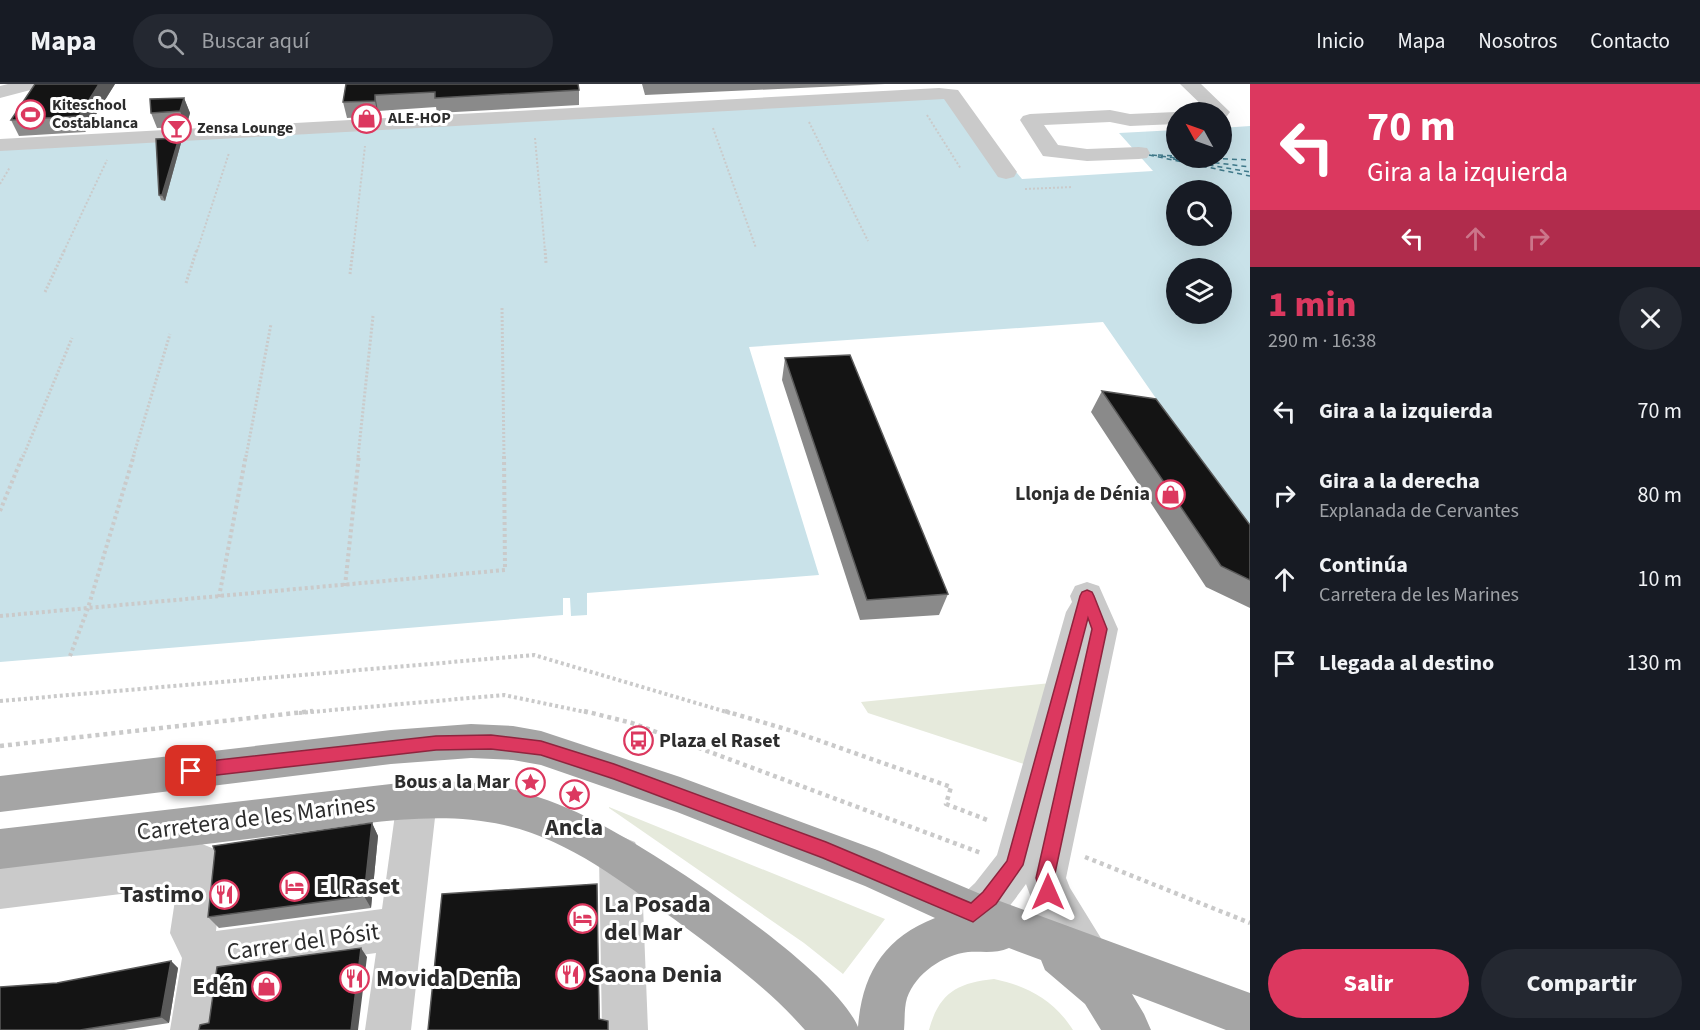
<!DOCTYPE html>
<html lang="es">
<head>
<meta charset="utf-8">
<style>
	body { margin:0; font-family:"Source Sans 3",sans-serif; background:#242831; color:#f1f3f6; height:100vh; display:flex; flex-direction:column; font-size:22px; white-space:nowrap }
	* { box-sizing:border-box; margin:0 }
	p { font-size:20px; color:#9ea1a6 }
	.icon { flex:none; width:33px; height:33px; fill:none; stroke:currentColor; stroke-width:2; stroke-linecap:round; stroke-linejoin:round }
	.map { position:relative; flex:1; overflow:hidden }
	.side { display:flex; flex-direction:column; background:#171b24; width:450px }
	.side>* { flex:none }
	.banner { background:#dc385f; color:#fff; overflow:hidden }
	.needle { width:39px; rotate:310deg }
	.tools { position:absolute; left:1166px; top:18px; display:grid; gap:12px }
	.tools a { display:grid; place-items:center; width:66px; height:66px; border-radius:50%; background:#171b24; box-shadow:0 6px 24px #0002; font-size:30px }
	.pin { position:absolute; display:grid; place-items:center; width:51px; height:51px; color:#fff; margin:-26px; border-radius:12px; box-shadow:0 3px 9px #0006 }
	.me { position:absolute; width:66px; margin:-33px; rotate:0deg; stroke-linejoin:round; filter:drop-shadow(0 0 4px #0008) }
	.turn { display:flex; align-items:center; gap:21px; height:126px; padding:0 18px; font-size:27px }
	.turn .icon { width:78px; height:78px; stroke-width:2.5 }
	.turn b { display:block; font-size:42px; line-height:51px }
	.lanes { display:flex; align-items:center; height:57px; padding:0 18px; background:#0003; justify-content:center; gap:30px; direction:ltr }
	.lanes .off { opacity:.35 }
	.round { display:grid; place-items:center; flex:none; width:63px; height:63px; border-radius:32px; background:#242831 }
	.summary { display:flex; align-items:center; justify-content:space-between; height:102px; padding:0 18px }
	h1 { font-size:36px; font-weight:800; line-height:45px; color:#dc385f }
	.action { display:flex; gap:12px; margin-top:auto; padding:12px 18px }
	.action a { flex:1; height:69px; border-radius:36px; background:#dc385f; color:#fff; font-size:24px; font-weight:800; line-height:69px; text-align:center }
	.action a+a { background:#242831; color:#f1f3f6 }
	ul { padding:0; list-style:none }
	li { display:flex; align-items:center; gap:18px; height:84px; padding:0 18px }
	li div { flex:1 }
	li b { display:block; font-size:22px }
	li em { font-style:normal }
	header { display:flex; align-items:center; gap:36px; box-sizing:border-box; height:84px; padding:0 30px; background:#171b24; border-bottom:2px solid #363941 }
	header strong { font-size:28px }
	nav { display:flex; gap:33px; margin-inline-start:auto; font-size:21px }
	.search { width:420px; height:54px; background:#242831; display:flex; align-items:center; gap:15px; box-sizing:border-box; padding:0 21px; border-radius:33px; color:#9ea1a6; font-size:22px }
	main { display:flex; flex:1; min-height:0 }
	.map>svg:first-child { display:block }
	.green { fill:#e6eadc }
	.water { fill:#c9e2e9; fill-rule:evenodd }
	.lines { fill:none; stroke-linecap:round; stroke-linejoin:round }
	.ferry { stroke:#407a8b; stroke-width:1.5; stroke-dasharray:5 4; stroke-linecap:butt }
	.path-far3 { stroke:#cacaca; stroke-width:2; stroke-dasharray:2 2; stroke-linecap:butt }
	.path-far2 { stroke:#cacaca; stroke-width:3; stroke-dasharray:2 2; stroke-linecap:butt }
	.path-far1 { stroke:#cacaca; stroke-width:4; stroke-dasharray:3 3; stroke-linecap:butt }
	.path { stroke:#cacaca; stroke-width:4.5; stroke-dasharray:4 4; stroke-linecap:butt }
	.minor { fill:#cacaca; fill-rule:evenodd }
	.major { fill:#a5a5a5; fill-rule:evenodd }
	.wall { fill:#8a8a8a }
	.shaded-wall { fill:#5a5a5a }
	.building { fill:#141414; stroke:#5a5a5a; stroke-width:1.5 }
	.route { fill:#dc385f; stroke:#8f243e; stroke-width:1.5 }
	.labels { text-anchor:middle; dominant-baseline:central; stroke-width:6; stroke-linejoin:round; paint-order:stroke }
	.far-poi-label { font-size:16px; font-weight:bold; fill:#2d2d2d; stroke:#fff; text-anchor:start }
	.poi-label { font-size:20px; font-weight:bold; fill:#2d2d2d; stroke:#fff; text-anchor:end }
	.near-street-label { font-size:24px; fill:#2d2d2d; stroke:#fff }
	.near-poi-label { font-size:24px; font-weight:bold; fill:#2d2d2d; stroke:#fff; text-anchor:start }
</style>
</head>
<body>
<header>
<strong>Mapa</strong>
<div class="search"><svg class="icon" aria-label="search" viewBox="0 0 24 24"><circle cx="10" cy="10" r="6"/><path d="M15 15l6 6"/></svg>Buscar aquí</div>
<nav><a>Inicio</a><a>Mapa</a><a>Nosotros</a><a>Contacto</a></nav>
</header>
<main>
<div class="map">
<svg width="1250" height="946" viewBox="0 0 1250 946">
	<rect width="100%" height="100%" fill="#fff"/>
	<path class="green" d="M1051,599L1030,682L868,629L861,618Z
		M609,724V723L885,835L843,890L804,859Z
		M994,895C1027,902 1054,916 1073,946H929C939,909 957,899 994,895Z"/>
	<path class="water" d="M949,14L1003,90L1017,89L1022,95L1153,87L1119,49L1176,46V74H1221V44L1250,42V450L1103,238L749,263L819,491L587,509V531L571,532L570,514H563V531L0,578V64ZM1176,106H1221V152H1176ZM1176,184H1221V230H1176Z"/>
	<g class="lines">
		<path class="ferry" d="M1149,71L1250,92
			M1152,71L1250,83
			M1158,71L1176,72
			M1205,74L1250,76
			M1173,75L1250,88"/>
		<path class="path-far3" d="M927,31L961,85
			M809,38L868,157
			M713,44L756,164
			M535,54L545,167
			M0,100L10,83
			M1025,105L1072,103
			M64,167L107,76
			M197,167L229,69
			M353,167L365,62"/>
		<path class="path-far2" d="M545,165L546,179
			M350,190L353,165
			M186,199L197,165
			M45,208L65,165
			M502,224L504,373
			M23,373L72,254
			M133,373L170,250
			M246,373L271,240
			M358,373L373,232"/>
		<path class="path-far1" d="M0,427L23,371
			M345,502L359,371
			M219,513L246,371
			M0,532L505,486L504,371
			M70,572L88,524L134,371
			M0,617L534,571L730,629
			M299,629L504,611L590,629"/>
		<path class="path" d="M584,627L632,639L981,769
			M725,627L792,647L951,703L946,720L990,737
			M0,662L313,627
			M1085,773L1250,839"/>
		<path class="minor" d="M8,0H41L38,4L0,14V2Z
			M1180,0H1201L1230,28L1227,32L1221,34V28H1209Z
			M939,4L958,6L1017,88L1014,93L1006,95L998,93L944,15L0,67V55Z
			M1110,26L1130,30L1176,28H1179H1176V40L1130,42L1110,38L1044,41L1058,61L1087,65L1139,63L1147,64L1150,69L1147,74L1139,75L1087,77L1043,72L1020,36L1023,32L1030,30Z
			M1087,498L1099,502L1118,545L1066,794L1070,804L1107,864L1113,880L1107,896L1091,902L1075,896L1037,830L1026,800C1007,826 988,853 958,866L943,859L936,844L943,829L975,799L997,771L1066,528L1072,518L1070,512L1075,502Z
			M417,697L431,703L437,716L411,946H365L376,869L224,890L216,946H170L182,874L170,849L177,803L0,825V783L202,760L217,766L223,780L216,847L382,825L397,716L403,703Z
			M620,752L635,758L641,772L648,946H602L599,772L605,758Z"/>
		<path class="major" d="M471,640L513,642L541,647L680,693L877,766L978,809L1250,909V946H1226L1132,910L1144,930L1151,946H1101L1085,920L1045,886L1041,876L1009,864C996,870 982,867 968,868C943,871 916,889 907,914C904,924 905,936 904,946H805C767,903 720,869 674,835C622,798 568,755 504,741C433,725 359,741 288,750C192,762 96,773 0,785V745L417,697C455,697 493,698 529,710C555,718 581,729 604,742C664,774 833,884 858,943C862,890 884,854 935,834L865,802L677,728L541,681L513,676L471,674L391,680L0,728V692L391,646Z"/>
	</g>
	<path class="wall" d="M115,0L85,48L19,52L11,36Z
		M346,0L579,6V21L437,29L436,23L378,27V32L347,34L343,18Z
		M642,0H885L645,11Z
		M184,14L190,29L186,43L157,44L151,29Z
		M179,54L181,59L165,117L161,116L159,111Z
		M785,274L948,510L939,531L860,536L782,296Z
		M1102,307L1250,441V524L1206,503L1091,328Z
		M372,739L378,752L371,824L219,844L208,833Z
		M171,877L178,884L169,939L124,946H0L57,899Z"/>
	<path class="shaded-wall" d="M99,0H115L85,48L79,32Z
		M375,11L378,27V32L375,17Z
		M184,14L190,29L186,43L180,27Z
		M179,54L181,59L165,117L162,111Z
		M372,739L378,752L371,824L364,812Z
		M597,800V814L600,946L599,935Z
		M361,864L367,873L358,946H351Z
		M171,877L178,884L169,939L161,933Z"/>
	<path class="building" d="M35,0H99L79,32L11,36Z
		M346,0H578L579,6L435,14V8L375,11V17L343,18Z
		M184,14L180,27L151,29L150,15Z
		M179,54L162,111H159L156,55Z
		M850,271L948,510L867,516L785,274Z
		M1102,307L1156,315L1250,441V496L1221,482Z
		M372,739L364,812L208,833L215,767L213,762Z
		M597,800L599,935L608,937V946H428L442,810Z
		M361,864L351,946H199L200,941L209,939L217,883Z
		M171,877L161,933L80,946H0V903L57,899Z"/>
	<path class="route" d="M1087,506L1092,508L1094,512L1107,545L1054,794L1057,808L1055,814L1048,816L1042,814L1036,794L1092,545L1088,534L1023,781L996,820L973,838L823,774L614,695L541,671L491,665L436,666L191,694L185,692L183,687L185,681L191,679L436,652L491,651L541,657L614,680L826,758L971,819L983,808L1007,777L1080,512L1082,508Z"/>
	<defs>
		<symbol id="stadium-ring" viewBox="-11 -11 22 22"><circle r="9.5" fill="#fff" stroke="#dc385f" stroke-width="1.5"/><path d="M0-5a6.5 5 0 1 0 0 10a6.5 5 0 1 0 0-10ZM-3.5-1.8h7v3.6h-7Z" fill="#dc385f"/></symbol>
		<symbol id="shop-ring" viewBox="-11 -11 22 22"><circle r="9.5" fill="#fff" stroke="#dc385f" stroke-width="1.5"/><path d="M-5-2.5h2.3a2.7 3.5 0 0 1 5.4 0H5L5.5 6h-11ZM-1.5-2.5h3a1.5 2.3 0 0 0-3 0Z" fill="#dc385f"/></symbol>
		<symbol id="bar-ring" viewBox="-11 -11 22 22"><circle r="9.5" fill="#fff" stroke="#dc385f" stroke-width="1.5"/><path d="M-6-5H6L.8 .8V4.5H3.5V6h-7V4.5H-.8V.8Z" fill="#dc385f"/></symbol>
		<symbol id="bus-ring" viewBox="-11 -11 22 22"><circle r="9.5" fill="#fff" stroke="#dc385f" stroke-width="1.5"/><path d="M-5-6H5V4H4V6H2V4H-2V6H-4V4H-5ZM-3.5-4V0h7V-4ZM-3.5 1.2v1.5H-2V1.2ZM2 1.2v1.5H3.5V1.2Z" fill="#dc385f"/></symbol>
		<symbol id="sight-ring" viewBox="-11 -11 22 22"><circle r="9.5" fill="#fff" stroke="#dc385f" stroke-width="1.5"/><path d="M0-6L1.8-2.2L6-1.7L2.9 1.2L3.7 5.4L0 3.3L-3.7 5.4L-2.9 1.2L-6-1.7L-1.8-2.2Z" fill="#dc385f"/></symbol>
		<symbol id="hotel-ring" viewBox="-11 -11 22 22"><circle r="9.5" fill="#fff" stroke="#dc385f" stroke-width="1.5"/><path d="M-6-4.5h1.5V1H6V5H4.5V3h-9V5H-6ZM-4 0a1.8 1.8 0 1 1 3.6 0ZM.5 0V-2.5h3Q6-2.5 6 0Z" fill="#dc385f"/></symbol>
		<symbol id="restaurant-ring" viewBox="-11 -11 22 22"><circle r="9.5" fill="#fff" stroke="#dc385f" stroke-width="1.5"/><path d="M-5-6h1v4h1v-4h1v4h1v-4h1v5L-1.5 .5V6h-2V.5L-5-1ZM5-6V6H3V1.5H1.5Q1.5-4 5-6Z" fill="#dc385f"/></symbol>
	</defs>
	<g fill-rule="evenodd">
		<use href="#stadium-ring" x="14" y="14" width="33" height="33"/>
		<use href="#shop-ring" x="350" y="18" width="33" height="33"/>
		<use href="#bar-ring" x="160" y="28" width="33" height="33"/>
		<use href="#shop-ring" x="1154" y="394" width="33" height="33"/>
		<use href="#bus-ring" x="622" y="640" width="33" height="33"/>
		<use href="#sight-ring" x="514" y="682" width="33" height="33"/>
		<use href="#sight-ring" x="558" y="694" width="33" height="33"/>
		<use href="#hotel-ring" x="278" y="786" width="33" height="33"/>
		<use href="#restaurant-ring" x="208" y="794" width="33" height="33"/>
		<use href="#hotel-ring" x="566" y="818" width="33" height="33"/>
		<use href="#restaurant-ring" x="554" y="874" width="33" height="33"/>
		<use href="#restaurant-ring" x="338" y="878" width="33" height="33"/>
		<use href="#shop-ring" x="250" y="886" width="33" height="33"/>
	</g>
	<g class="labels">
		<g class="far-poi-label">
			<text x="52" y="21">Kiteschool<tspan x="52" dy="18">Costablanca</tspan></text>
			<text x="388" y="34">ALE-HOP</text>
			<text x="197" y="44">Zensa Lounge</text>
		</g>
		<g class="poi-label">
			<text x="1150" y="410">Llonja de Dénia</text>
			<text x="659" y="657" text-anchor="start">Plaza el Raset</text>
			<text x="510" y="698">Bous a la Mar</text>
		</g>
		<g class="near-street-label">
			<text transform="translate(256 734) rotate(-7)">Carretera de les Marines</text>
			<text transform="translate(303 858) rotate(-8)">Carrer del Pósit</text>
		</g>
		<g class="near-poi-label">
			<text x="574" y="743" text-anchor="middle">Ancla</text>
			<text x="316" y="802">El Raset</text>
			<text x="204" y="810" text-anchor="end">Tastimo</text>
			<text x="604" y="820">La Posada<tspan x="604" dy="28">del Mar</tspan></text>
			<text x="591" y="890">Saona Denia</text>
			<text x="376" y="894">Movida Denia</text>
			<text x="245" y="902" text-anchor="end">Edén</text>
		</g>
	</g>
</svg>
<div class="tools">
<a><svg class="needle" viewBox="-14 -14 28 28"><path d="M0-13l5 13h-10z" fill="#e53935"/><path d="M0 13l5-13h-10z" fill="#9ea1a6"/></svg></a>
<a><svg class="icon" aria-label="search" viewBox="0 0 24 24"><circle cx="10" cy="10" r="6"/><path d="M15 15l6 6"/></svg></a>
<a><svg class="icon" aria-label="layers" viewBox="0 0 24 24"><path d="M12 4l9 5-9 5-9-5zM3 14l9 5 9-5"/></svg></a>
</div>
<div class="pin" style="left:191px;top:687px;background:#d93025"><svg class="icon" aria-label="arrive" viewBox="0 0 24 24"><path d="M6 21V4h12l-3 4 3 4H6"/></svg></div>
<svg class="me" style="left:1048px;top:808px" viewBox="-20 -20 40 40"><path d="M0-17L14 15 0 8-14 15z" fill="#dc385f" stroke="#fff" stroke-width="4"/></svg>
</div>
<section class="side">
<div class="banner">
<div class="turn"><svg class="icon" aria-label="left" viewBox="0 0 24 24"><path d="M17 20v-9H6M10 6l-5 5 5 5"/></svg><div><b>70 m</b>Gira a la izquierda</div></div>
<div class="lanes"><svg class="icon" aria-label="left" viewBox="0 0 24 24"><path d="M17 20v-9H6M10 6l-5 5 5 5"/></svg><svg class="icon off" aria-label="ahead" viewBox="0 0 24 24"><path d="M12 20V5M6 11l6-6 6 6"/></svg><svg class="icon off" aria-label="right" viewBox="0 0 24 24"><path d="M7 20v-9h11M14 6l5 5-5 5"/></svg></div>
</div>
<div class="summary"><div><h1>1 min</h1><p>290 m · 16:38</p></div><a class="round"><svg class="icon" aria-label="close" viewBox="0 0 24 24"><path d="M6 6l12 12M18 6L6 18"/></svg></a></div>
<ul>
<li><svg class="icon" aria-label="left" viewBox="0 0 24 24"><path d="M17 20v-9H6M10 6l-5 5 5 5"/></svg><div><b>Gira a la izquierda</b></div><em>70 m</em></li>
<li><svg class="icon" aria-label="right" viewBox="0 0 24 24"><path d="M7 20v-9h11M14 6l5 5-5 5"/></svg><div><b>Gira a la derecha</b><p>Explanada de Cervantes</p></div><em>80 m</em></li>
<li><svg class="icon" aria-label="ahead" viewBox="0 0 24 24"><path d="M12 20V5M6 11l6-6 6 6"/></svg><div><b>Continúa</b><p>Carretera de les Marines</p></div><em>10 m</em></li>
<li><svg class="icon" aria-label="arrive" viewBox="0 0 24 24"><path d="M6 21V4h12l-3 4 3 4H6"/></svg><div><b>Llegada al destino</b></div><em>130 m</em></li>
</ul>
<div class="action"><a>Salir</a><a>Compartir</a></div>
</section>
</main>
</body>
</html>
